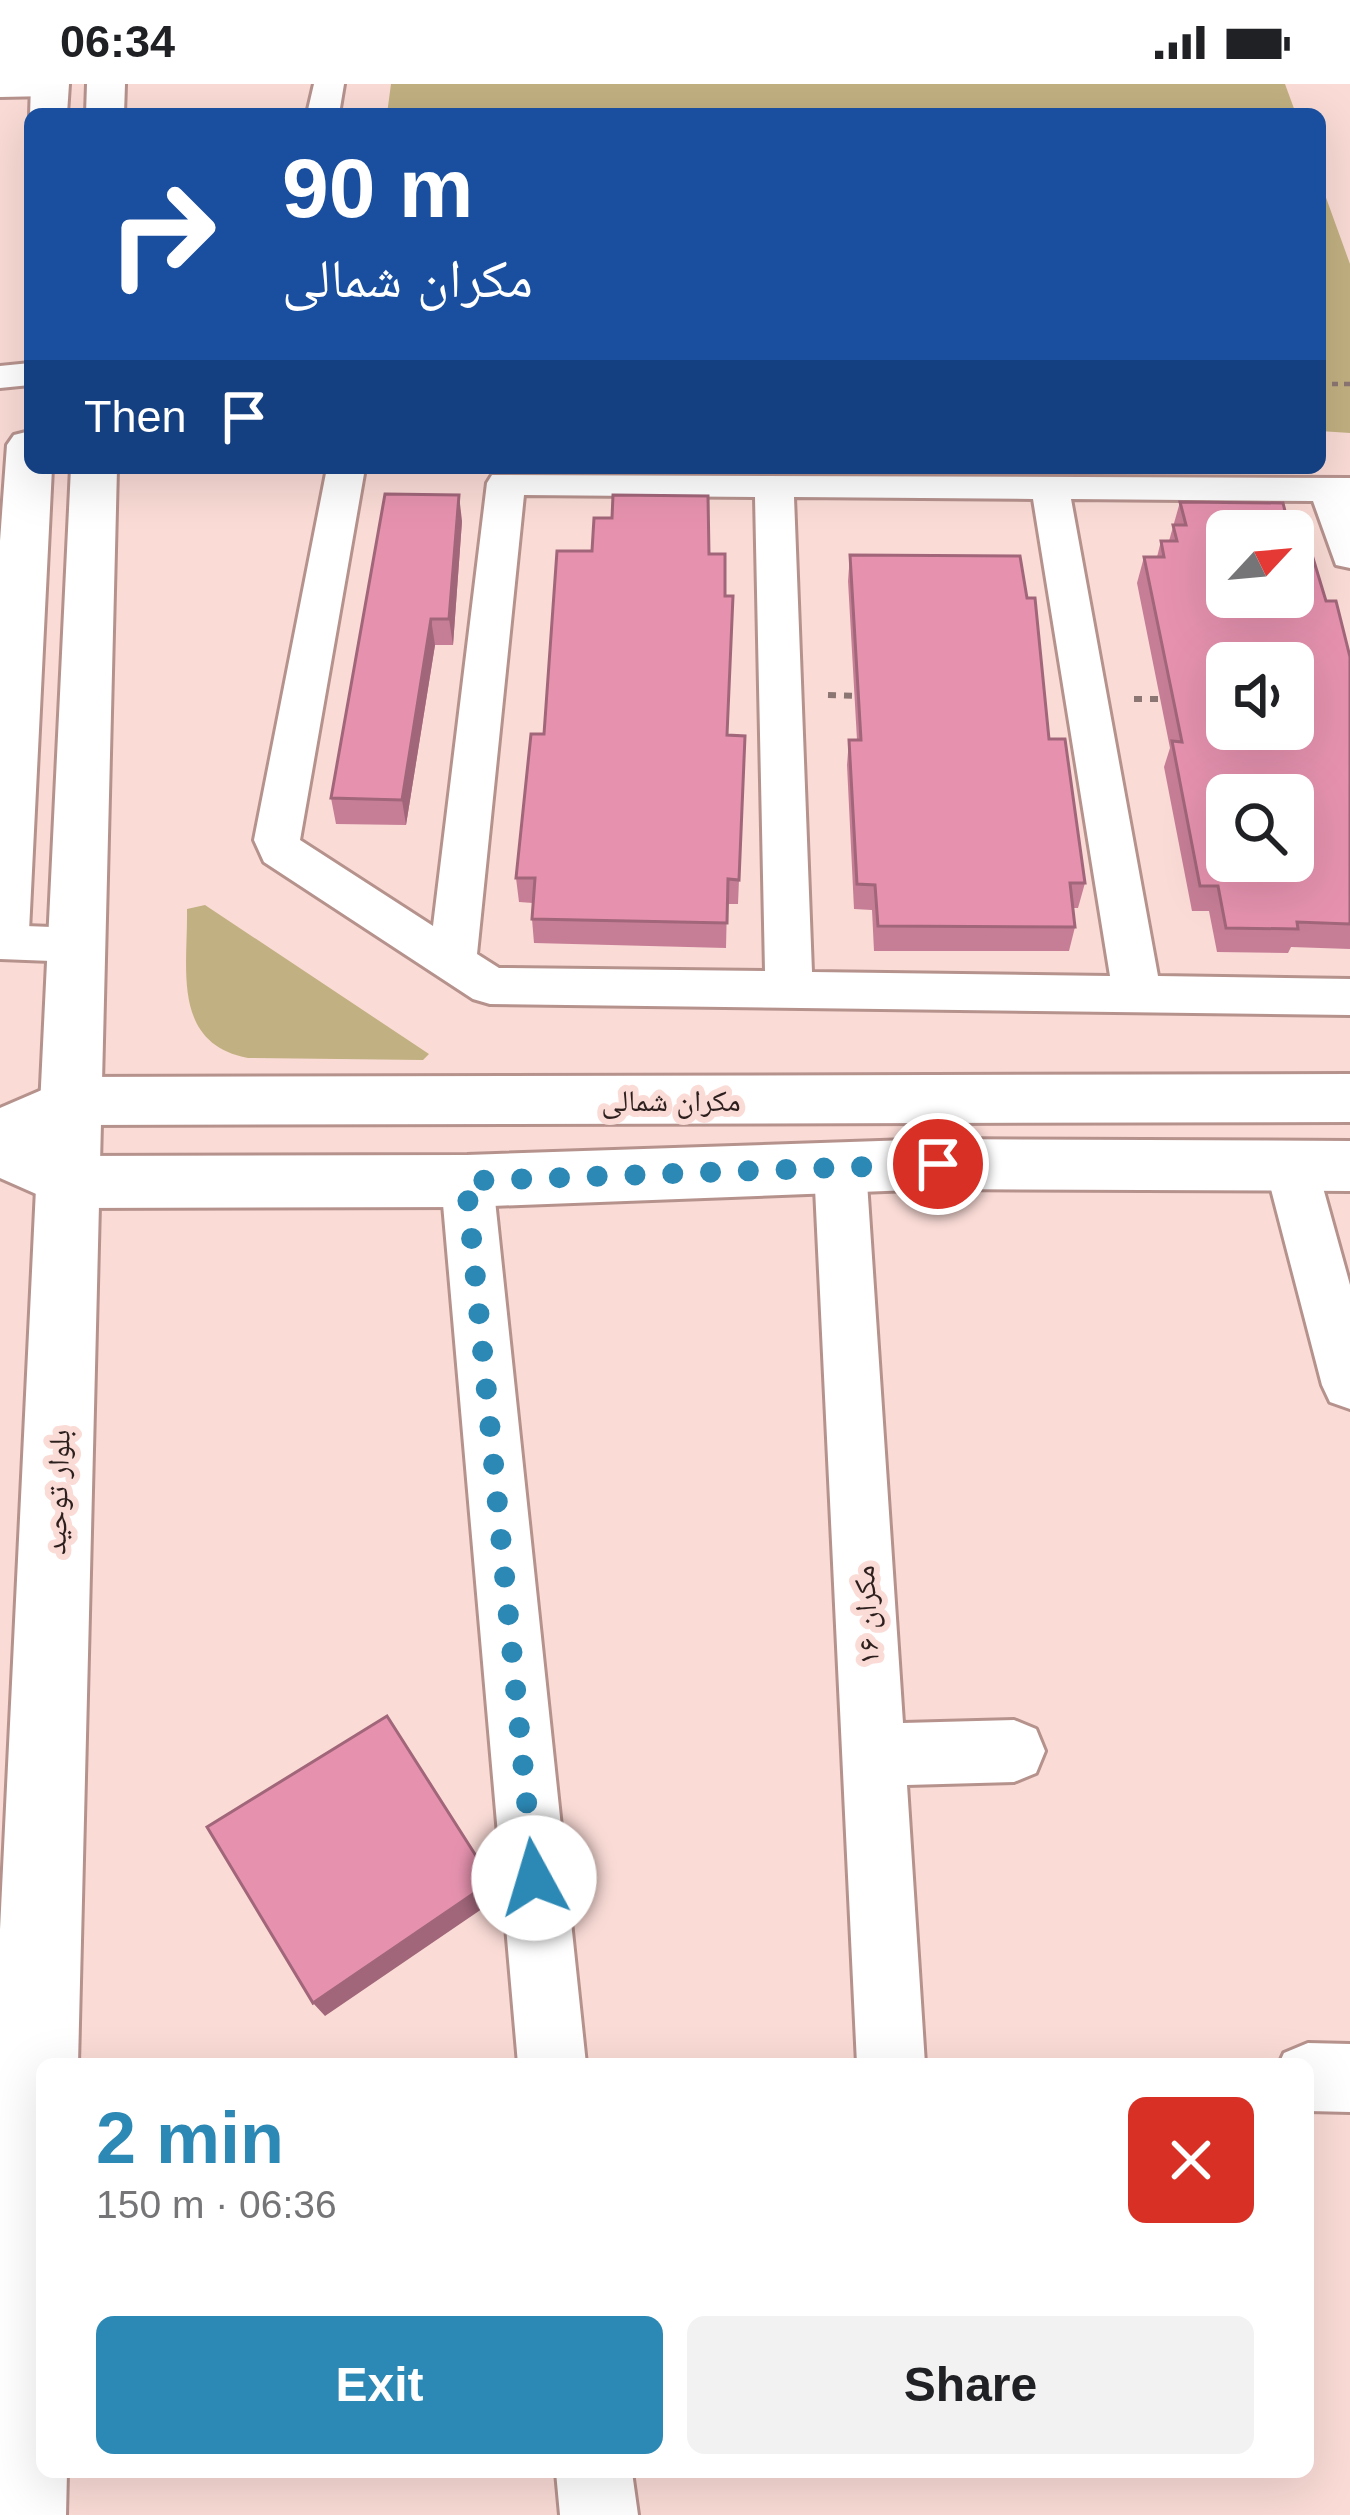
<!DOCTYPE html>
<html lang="en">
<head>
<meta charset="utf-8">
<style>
	body { margin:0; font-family:Arial,"Noto Naskh Arabic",sans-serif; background:#f2f2f2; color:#202124; height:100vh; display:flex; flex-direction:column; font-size:45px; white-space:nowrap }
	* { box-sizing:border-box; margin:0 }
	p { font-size:39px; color:#757577 }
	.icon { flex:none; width:66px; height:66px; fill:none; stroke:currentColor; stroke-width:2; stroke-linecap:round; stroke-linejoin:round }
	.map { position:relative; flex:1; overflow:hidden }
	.sheet { position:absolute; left:36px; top:1974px; width:1278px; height:420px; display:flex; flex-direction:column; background:#fff; border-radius:18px; box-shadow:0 12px 48px #0002 }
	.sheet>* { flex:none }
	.hud { position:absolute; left:24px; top:24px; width:1302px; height:366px; border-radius:18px; box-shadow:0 12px 48px #0002; background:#1a4fa0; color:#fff; overflow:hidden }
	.needle { width:78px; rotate:64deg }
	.buttons { position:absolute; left:1206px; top:426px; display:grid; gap:24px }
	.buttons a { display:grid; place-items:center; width:108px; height:108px; border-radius:18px; background:#fff; box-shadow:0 12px 48px #0002; font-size:60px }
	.pin { position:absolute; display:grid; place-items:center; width:102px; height:102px; color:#fff; margin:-51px; border:6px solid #fff; border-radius:50%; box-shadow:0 3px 12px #0007 }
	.me { position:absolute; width:132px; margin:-66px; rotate:354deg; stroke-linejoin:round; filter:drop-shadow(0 0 9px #0008) }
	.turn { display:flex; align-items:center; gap:42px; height:252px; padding:0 60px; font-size:54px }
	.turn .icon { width:156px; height:156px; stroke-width:2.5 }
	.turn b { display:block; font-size:84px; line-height:102px }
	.then { display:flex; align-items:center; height:114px; padding:0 60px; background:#0003; gap:24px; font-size:45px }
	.round { display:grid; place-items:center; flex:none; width:126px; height:126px; border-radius:18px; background:#f2f2f2 }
	.headline { display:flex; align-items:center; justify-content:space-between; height:204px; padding:0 60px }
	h1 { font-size:72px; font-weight:600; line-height:90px; color:#2c88b5 }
	.button { display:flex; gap:24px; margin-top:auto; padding:24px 60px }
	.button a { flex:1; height:138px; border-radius:18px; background:#2c88b5; color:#fff; font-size:48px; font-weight:600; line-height:138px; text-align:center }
	.button a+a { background:#f2f2f2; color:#202124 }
	.status { display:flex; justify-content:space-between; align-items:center; height:84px; padding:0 60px; background:#fff; direction:ltr }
	.status svg { height:33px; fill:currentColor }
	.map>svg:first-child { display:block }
	.green { fill:#c1b081 }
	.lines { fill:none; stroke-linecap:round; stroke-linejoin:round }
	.minor-casing { stroke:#b6928d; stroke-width:6 }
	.tertiary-casing { stroke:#b6928d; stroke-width:6 }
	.secondary-casing { stroke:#b6928d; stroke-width:6 }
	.path-far1 { stroke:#8c7673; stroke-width:4.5; stroke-dasharray:6 6; stroke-linecap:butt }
	.path { stroke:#8c7673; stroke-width:6; stroke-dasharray:8 8; stroke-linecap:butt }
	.minor { fill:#fff; fill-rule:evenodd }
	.tertiary { fill:#fff; fill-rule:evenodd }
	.secondary { fill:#fff; fill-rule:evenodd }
	.wall { fill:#c67e96 }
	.shaded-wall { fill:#a1667a }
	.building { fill:#e692af; stroke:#a1667a; stroke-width:3; fill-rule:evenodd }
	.route { stroke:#2c88b5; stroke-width:21; stroke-dasharray:0 37.8 }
	.labels { text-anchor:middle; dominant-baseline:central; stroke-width:12; stroke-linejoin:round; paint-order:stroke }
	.street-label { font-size:30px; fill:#2c1f1d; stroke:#fadbd6 }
</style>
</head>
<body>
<div class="status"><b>06:34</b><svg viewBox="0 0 49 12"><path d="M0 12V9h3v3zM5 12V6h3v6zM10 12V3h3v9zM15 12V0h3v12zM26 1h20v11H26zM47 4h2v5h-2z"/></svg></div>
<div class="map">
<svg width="1350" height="2431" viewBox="0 0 1350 2431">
	<rect width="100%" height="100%" fill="#fadbd6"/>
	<path class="green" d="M391,0H1285L1296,30H387Z
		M1320,97L1350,180V349L1320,347Z
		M205,821L429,970L423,976L248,974C171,959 188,885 187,825Z"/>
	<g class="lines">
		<defs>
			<path id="minor" d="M0,0H63L65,3L50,12L0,13Z
				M314,0H344L339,30H307Z
				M30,279V301L0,304V282Z
				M327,384H365L300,756L433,842L487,399L492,391L1350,394V484L1336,481L1313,417L1071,415L1158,892L1350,895V931L490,920L473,915L264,778L254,756ZM524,411L755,413L765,887L499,884L477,870ZM794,413L1033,415L1110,892L812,888Z
				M0,841L77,844L94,849L101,861L94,873L77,878L0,875Z
				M1291,1061L1309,1067L1317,1082L1350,1201V1325L1330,1318L1322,1301L1265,1082L1273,1067Z
				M840,1062L858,1068L866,1083L903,1639L1014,1636L1036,1645L1045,1667L1036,1689L1014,1698L907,1701L925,1980H857L814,1083L822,1068Z
				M467,1076L485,1082L493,1097L586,1980H518L441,1097L449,1082Z
				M1308,1959L1350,1960V2028L1308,2027V1980H1279L1284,1969Z
				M556,2388H632L638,2431H560Z"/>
			<path id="tertiary" d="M1350,990V1038L79,1041L45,1058L74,1072L467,1071L938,1055L1350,1057V1107L938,1105L467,1123L68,1124L0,1094V1024L72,993Z"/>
			<path id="secondary" d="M31,0H69L67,30L30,32Z
				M87,0H125L124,30H86Z
				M30,347V384H52L29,847L20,862L0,868V457L7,361L14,351Z
				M71,384H117L78,1980H42V2388H67L66,2431H0V1846Z"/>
		</defs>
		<use href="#minor" class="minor-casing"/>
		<use href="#tertiary" class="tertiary-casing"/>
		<use href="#secondary" class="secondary-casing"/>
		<path class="path-far1" d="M1320,300H1350"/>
		<path class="path" d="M828,611L861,612
			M1134,615H1167"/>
		<use href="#minor" class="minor"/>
		<use href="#tertiary" class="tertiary"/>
		<use href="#secondary" class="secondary"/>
	</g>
	<path class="wall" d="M1180,418L1298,474L1326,517L1350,573V865L1291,863L1288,869L1217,868L1209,827H1192L1164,683L1170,664L1137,499L1144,473H1157L1161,457H1169Z
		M462,437L453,561H435L406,741L336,740L331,714Z
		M709,470L728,651L745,652L738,820H727L726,864L534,859L532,835L533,819L519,818L516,794L544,650Z
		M850,471L1049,655L1085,799L1078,824H1073L1075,843L1069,867H874L872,826L854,825L847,681L849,656H857L848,497Z"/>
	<path class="shaded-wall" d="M459,411L462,437L453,561L449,535Z
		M431,535L435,561L406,741L402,716Z
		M492,1797L498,1814L325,1932L313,1919Z"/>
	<path class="building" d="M385,410L459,411L449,535H431L402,716L331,714Z
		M613,411L708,412L709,470H725V512H733L727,651L745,652L739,796L728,795L727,839L532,835L535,794H516L531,650H544L557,467H592L594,434H612Z
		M1180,418L1283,419L1290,447H1227V513H1293V456L1298,474H1313L1326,517H1336L1350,573V840L1297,838L1298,845L1226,844L1218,802H1200L1172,657L1182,658L1144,473H1164L1161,457H1177L1173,441H1186ZM1227,579H1293V645H1227ZM1227,711H1293V777H1227Z
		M850,471L1020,472L1027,514H1035L1049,655H1065L1085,799H1070L1075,843L878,842L875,801L857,800L849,656H861Z
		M387,1632L492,1797L313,1919L207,1743Z"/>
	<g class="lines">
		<path class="route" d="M534,1794L466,1097L938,1080"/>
	</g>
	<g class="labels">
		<g class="street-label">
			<text x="671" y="1016">مکران شمالی</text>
			<text transform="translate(57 1408) rotate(-88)">بلوار توحید</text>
			<text transform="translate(866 1531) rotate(-93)">مکران ۱۶</text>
		</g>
	</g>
</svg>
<div class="buttons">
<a><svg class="needle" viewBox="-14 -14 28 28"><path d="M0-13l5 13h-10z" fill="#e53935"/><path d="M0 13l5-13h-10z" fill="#757577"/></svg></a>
<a><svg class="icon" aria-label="sound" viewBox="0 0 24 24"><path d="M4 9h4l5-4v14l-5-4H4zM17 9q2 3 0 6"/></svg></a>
<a><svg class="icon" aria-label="search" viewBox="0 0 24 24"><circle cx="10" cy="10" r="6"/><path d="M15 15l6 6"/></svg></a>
</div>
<div class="pin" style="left:938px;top:1080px;background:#d93025"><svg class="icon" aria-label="arrive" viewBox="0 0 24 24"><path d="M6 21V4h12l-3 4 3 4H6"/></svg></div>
<svg class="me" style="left:534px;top:1794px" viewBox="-20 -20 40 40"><circle r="19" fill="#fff"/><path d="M0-13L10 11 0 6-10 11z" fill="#2c88b5"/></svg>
<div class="hud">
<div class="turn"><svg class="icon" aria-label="right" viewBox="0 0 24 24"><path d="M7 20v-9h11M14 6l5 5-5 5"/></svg><div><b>90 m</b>مکران شمالی</div></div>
<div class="then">Then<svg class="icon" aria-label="arrive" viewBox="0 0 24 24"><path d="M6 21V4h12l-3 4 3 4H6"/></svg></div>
</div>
<section class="sheet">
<div class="headline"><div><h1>2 min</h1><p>150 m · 06:36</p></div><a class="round" style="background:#d93025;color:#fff"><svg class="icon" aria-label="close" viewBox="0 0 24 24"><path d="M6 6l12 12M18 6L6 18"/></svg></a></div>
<div class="button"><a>Exit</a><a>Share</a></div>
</section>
</div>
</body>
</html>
